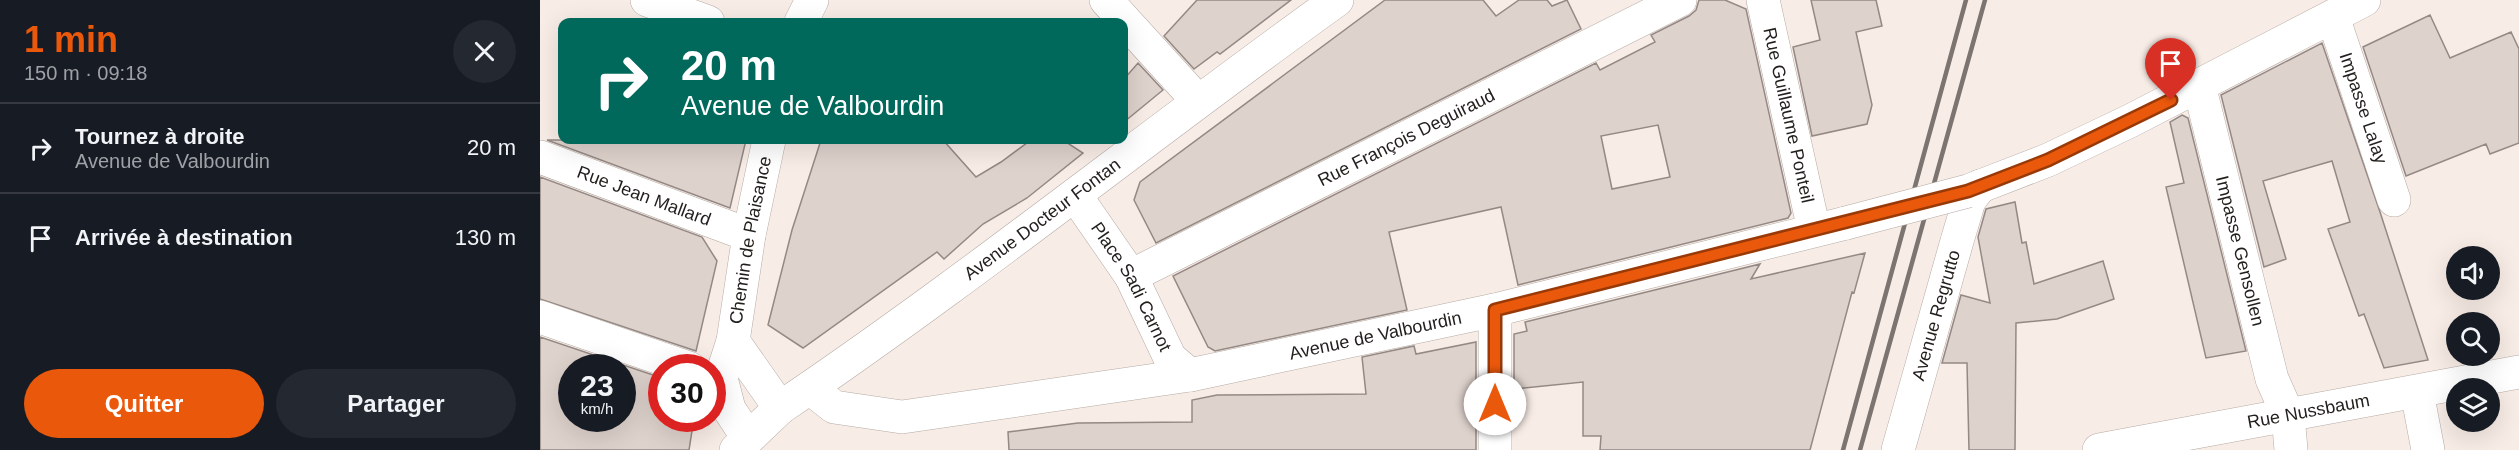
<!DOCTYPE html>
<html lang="fr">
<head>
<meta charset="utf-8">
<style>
	body { margin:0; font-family:Helvetica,sans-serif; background:#242831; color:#f1f3f6; height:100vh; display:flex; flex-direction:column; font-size:22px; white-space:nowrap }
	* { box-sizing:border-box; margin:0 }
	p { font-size:20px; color:#9ea1a6 }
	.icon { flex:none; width:33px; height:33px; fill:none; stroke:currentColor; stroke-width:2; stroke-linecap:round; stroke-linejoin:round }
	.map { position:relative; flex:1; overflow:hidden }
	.sheet { display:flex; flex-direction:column; background:#171b24; width:540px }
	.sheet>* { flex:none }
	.top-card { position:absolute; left:18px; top:18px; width:570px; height:126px; border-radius:12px; box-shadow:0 6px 24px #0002; background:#00695c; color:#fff; overflow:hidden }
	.tools { position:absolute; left:1906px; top:246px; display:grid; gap:12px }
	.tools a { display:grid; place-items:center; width:54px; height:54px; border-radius:50%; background:#171b24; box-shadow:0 6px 24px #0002; font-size:30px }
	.speed { position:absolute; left:18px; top:354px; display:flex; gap:12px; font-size:30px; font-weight:700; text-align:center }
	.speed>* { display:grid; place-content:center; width:78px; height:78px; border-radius:50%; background:#171b24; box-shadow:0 6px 24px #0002; line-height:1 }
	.speed small { font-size:15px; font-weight:400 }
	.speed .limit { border:9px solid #d22; background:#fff; color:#111 }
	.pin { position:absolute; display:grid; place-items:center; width:51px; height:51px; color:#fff; margin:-62px -26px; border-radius:50% 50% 50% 0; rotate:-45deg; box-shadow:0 0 6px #0007 }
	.pin .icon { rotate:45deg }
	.me { position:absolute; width:66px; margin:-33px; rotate:0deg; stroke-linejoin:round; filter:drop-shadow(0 0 4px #0008) }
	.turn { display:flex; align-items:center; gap:21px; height:126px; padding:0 24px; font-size:27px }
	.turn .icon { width:78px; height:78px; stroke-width:2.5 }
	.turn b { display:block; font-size:42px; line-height:51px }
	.round { display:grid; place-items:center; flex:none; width:63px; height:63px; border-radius:32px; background:#242831 }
	.overview { display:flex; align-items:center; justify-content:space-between; height:102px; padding:0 24px }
	h1 { font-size:36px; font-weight:700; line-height:45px; color:#ea580c }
	.button { display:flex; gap:12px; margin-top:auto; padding:12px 24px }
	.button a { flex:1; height:69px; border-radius:36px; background:#ea580c; color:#fff; font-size:24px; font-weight:700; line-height:69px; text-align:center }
	.button a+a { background:#242831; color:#f1f3f6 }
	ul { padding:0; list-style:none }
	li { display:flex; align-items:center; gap:18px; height:90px; padding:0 24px; border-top:2px solid #363941 }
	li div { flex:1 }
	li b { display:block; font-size:22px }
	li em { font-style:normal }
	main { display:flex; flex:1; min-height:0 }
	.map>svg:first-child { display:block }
	.building { fill:#ded2cc; stroke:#948984; stroke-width:1.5; fill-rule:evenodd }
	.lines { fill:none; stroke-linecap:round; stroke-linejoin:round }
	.minor-casing { stroke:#b6aba5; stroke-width:34 }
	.major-casing { stroke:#b6aba5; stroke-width:34 }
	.minor { stroke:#fff; stroke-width:33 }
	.major { stroke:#fff; stroke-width:33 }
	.rail { stroke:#7b7470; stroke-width:4.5 }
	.minor-bridge-casing { stroke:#b6aba5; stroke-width:34; stroke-linecap:butt }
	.minor-bridge { stroke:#fff; stroke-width:33 }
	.route-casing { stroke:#983908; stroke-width:15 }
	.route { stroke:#ea580c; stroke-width:10 }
	.labels { text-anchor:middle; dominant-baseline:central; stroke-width:4.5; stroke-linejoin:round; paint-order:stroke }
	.street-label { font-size:18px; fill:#221e1c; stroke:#fff }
</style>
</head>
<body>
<main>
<section class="sheet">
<div class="overview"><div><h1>1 min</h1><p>150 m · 09:18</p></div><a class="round"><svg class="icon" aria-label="close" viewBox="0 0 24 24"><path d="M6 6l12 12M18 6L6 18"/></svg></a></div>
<ul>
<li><svg class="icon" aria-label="right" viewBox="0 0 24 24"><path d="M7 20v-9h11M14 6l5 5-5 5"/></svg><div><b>Tournez à droite</b><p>Avenue de Valbourdin</p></div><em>20 m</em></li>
<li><svg class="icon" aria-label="arrive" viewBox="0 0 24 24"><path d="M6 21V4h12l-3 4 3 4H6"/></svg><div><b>Arrivée à destination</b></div><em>130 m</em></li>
</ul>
<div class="button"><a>Quitter</a><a>Partager</a></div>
</section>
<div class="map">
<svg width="1979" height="450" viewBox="0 0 1979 450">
	<rect width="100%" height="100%" fill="#f8ece6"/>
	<path class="building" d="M657,0H751L680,54L677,52L654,69L624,36Z
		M845,0H943L956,16L979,0H1007L1012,6L1027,0L1041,29L616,243L594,200L600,182Z
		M1159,0H1185L1206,9L1251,213L1248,218L978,285L961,207L849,232L867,310L675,351L668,347L633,276L1056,63L1060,70L1115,42L1111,35L1149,16L1156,10ZM1118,125L1130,177L1072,189L1061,136Z
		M1271,0H1336L1342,26L1316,32L1332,105L1327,124L1272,136L1253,47L1280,40Z
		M1890,15L1910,58L1971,32L1979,49V143L1950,154L1946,144L1866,176L1823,47Z
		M1782,43L1840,212L1888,360L1844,368L1824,314L1819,316L1788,229L1810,222L1792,161L1723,181L1746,259L1724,267L1681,95Z
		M598,63L623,90L584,122V79Z
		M1642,115L1648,118L1706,351L1666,358L1626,187L1644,183L1630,122Z
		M7,140H206L190,208Z
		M281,140H403L436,177L461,162L491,140H523L543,153L487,198L443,224L404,259L397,252L263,348L228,325L252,230Z
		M0,177L162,237L177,261L156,351L0,299Z
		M1475,202L1482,243L1486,242L1494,284L1563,261L1574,299L1517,319L1476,323L1475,450H1429L1427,363H1402L1421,295L1450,303L1438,237L1446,209Z
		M1325,253L1314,293L1312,292L1270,450H1060L1061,436H1043V382L974,389V334L987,331L985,322L1220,264L1211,279Z
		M0,337L122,378V418H154L149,450H0ZM32,368H82V418H32Z
		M936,342V450H469L468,432L538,423L652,422V400L677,395L826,394L822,357L874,346L876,354Z"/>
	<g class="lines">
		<defs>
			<g id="minor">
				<path d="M107,0L168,22"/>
				<path d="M566,0L658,101"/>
				<path id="s1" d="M1223,0L1274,230"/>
				<path id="s2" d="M1793,17L1854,200"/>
				<path d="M261,22L272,0"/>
				<path id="s3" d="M1659,85L1732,379L1748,415L1751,450"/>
				<path id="s4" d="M0,157L209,235"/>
				<path d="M1428,191L1508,160L1590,121L1824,0"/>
				<path id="s5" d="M535,195L591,276L630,358L650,375"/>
				<path id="s6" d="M591,276L1140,0"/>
				<path d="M0,317L149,368"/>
				<path d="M193,341L240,408"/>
				<path id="s7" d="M270,388L294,407L362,417L650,375L955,310L1306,223"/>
				<path d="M1877,392L1888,450"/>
				<path id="s8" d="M208,438L189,409L181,378L193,341L209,235L229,140"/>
				<path d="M955,450V310"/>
				<path id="s9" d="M1358,450L1417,241L1429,201L1440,186"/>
				<path id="s10" d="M1559,450L1979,372"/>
			</g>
			<g id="major">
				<path id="s11" d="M196,450L240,408C431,279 610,134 797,0"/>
			</g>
		</defs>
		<use href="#minor" class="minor-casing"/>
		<use href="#major" class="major-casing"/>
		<use href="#minor" class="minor"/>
		<use href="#major" class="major"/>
		<path class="rail" d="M1303,450L1426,0
			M1320,450L1445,0"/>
		<defs>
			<path id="minor-bridge" d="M1306,223L1428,191"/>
		</defs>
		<use href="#minor-bridge" class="minor-bridge-casing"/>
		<use href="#minor-bridge" class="minor-bridge"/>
	</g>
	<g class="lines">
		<defs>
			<path id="route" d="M955,404V310L1428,191L1508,160L1631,100"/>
		</defs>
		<use href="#route" class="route-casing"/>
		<use href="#route" class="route"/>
	</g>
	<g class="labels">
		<g class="street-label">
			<text stroke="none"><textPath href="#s2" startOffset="96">Impasse Lalay</textPath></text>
			<text stroke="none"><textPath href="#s1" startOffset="118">Rue Guillaume Ponteil</textPath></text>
			<text stroke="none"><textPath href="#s6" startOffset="308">Rue François Deguiraud</textPath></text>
			<text stroke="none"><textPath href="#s4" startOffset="111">Rue Jean Mallard</textPath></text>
			<text stroke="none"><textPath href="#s11" startOffset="384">Avenue Docteur Fontan</textPath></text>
			<text stroke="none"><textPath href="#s8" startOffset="208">Chemin de Plaisance</textPath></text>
			<text stroke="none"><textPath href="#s3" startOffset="171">Impasse Gensollen</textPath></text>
			<text stroke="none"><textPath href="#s5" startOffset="108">Place Sadi Carnot</textPath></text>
			<text stroke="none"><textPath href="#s9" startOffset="140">Avenue Regrutto</textPath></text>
			<text stroke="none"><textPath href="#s7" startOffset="580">Avenue de Valbourdin</textPath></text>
			<text stroke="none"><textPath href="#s10" startOffset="213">Rue Nussbaum</textPath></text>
		</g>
	</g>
</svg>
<div class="tools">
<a><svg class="icon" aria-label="sound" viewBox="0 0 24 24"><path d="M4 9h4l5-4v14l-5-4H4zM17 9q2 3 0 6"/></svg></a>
<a><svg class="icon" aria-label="search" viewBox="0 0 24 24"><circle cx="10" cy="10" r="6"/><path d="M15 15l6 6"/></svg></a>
<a><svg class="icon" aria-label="layers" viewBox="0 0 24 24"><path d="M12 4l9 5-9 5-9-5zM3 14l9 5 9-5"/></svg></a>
</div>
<div class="speed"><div>23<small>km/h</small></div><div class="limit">30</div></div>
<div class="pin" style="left:1631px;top:100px;background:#d93025"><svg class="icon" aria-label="arrive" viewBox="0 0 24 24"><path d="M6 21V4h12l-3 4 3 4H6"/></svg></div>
<svg class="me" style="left:955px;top:404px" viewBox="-20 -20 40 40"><circle r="19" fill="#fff"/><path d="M0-13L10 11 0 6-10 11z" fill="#ea580c"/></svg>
<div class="top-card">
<div class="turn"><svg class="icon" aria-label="right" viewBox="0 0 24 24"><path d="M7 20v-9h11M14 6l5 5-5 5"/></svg><div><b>20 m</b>Avenue de Valbourdin</div></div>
</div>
</div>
</main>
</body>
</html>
